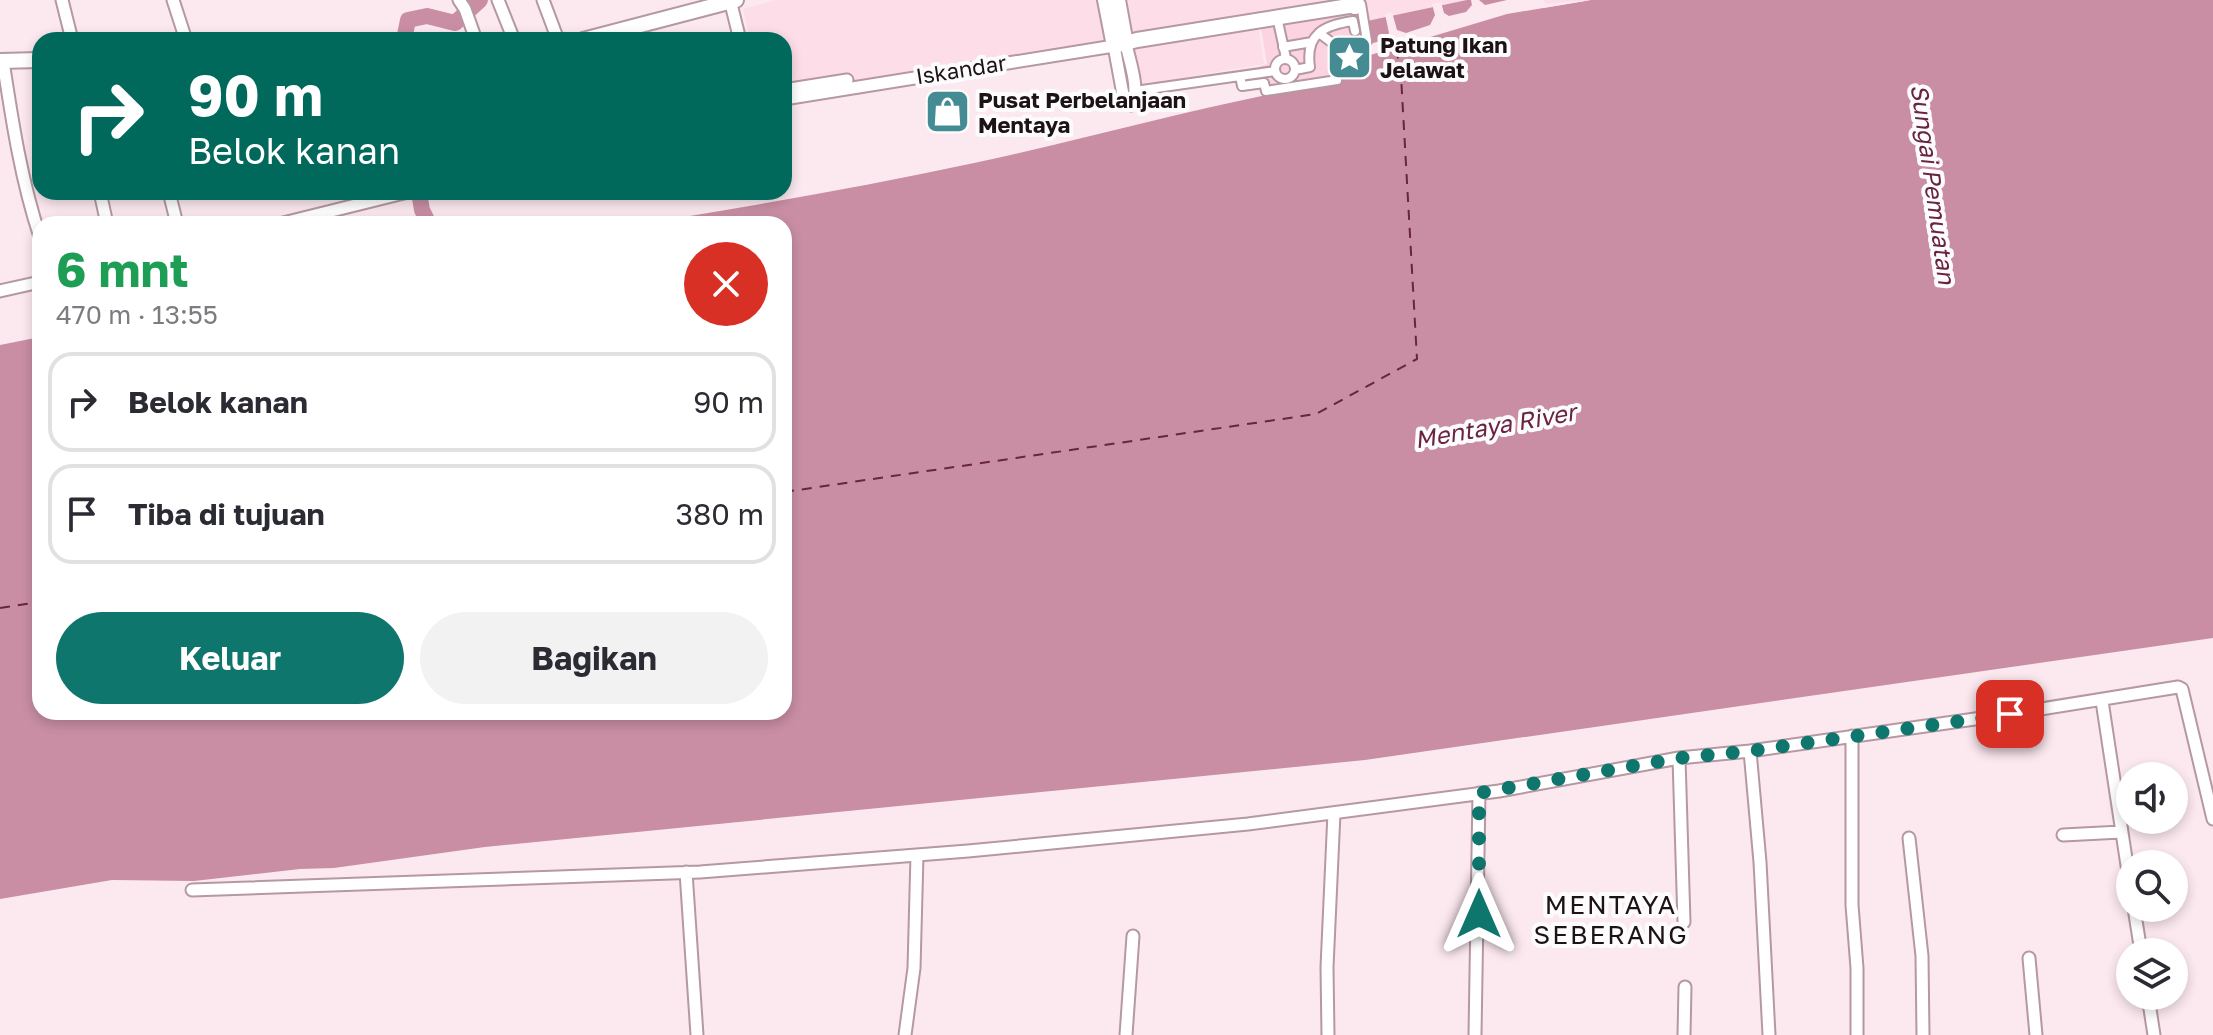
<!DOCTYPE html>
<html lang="id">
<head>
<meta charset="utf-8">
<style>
	body { margin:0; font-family:"Golos Text",sans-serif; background:#f2f2f3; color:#2b2b33; height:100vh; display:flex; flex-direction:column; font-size:30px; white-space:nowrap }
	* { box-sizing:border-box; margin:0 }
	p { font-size:26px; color:#7c7c81 }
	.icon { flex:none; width:44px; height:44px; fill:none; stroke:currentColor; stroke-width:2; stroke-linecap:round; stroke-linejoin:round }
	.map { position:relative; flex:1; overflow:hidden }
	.sheet { position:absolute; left:32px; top:216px; width:760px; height:504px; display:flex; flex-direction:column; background:#fff; border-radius:24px; box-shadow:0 4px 12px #0003 }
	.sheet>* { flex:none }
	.hud { position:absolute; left:32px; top:32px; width:760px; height:168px; border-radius:24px; box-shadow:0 4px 12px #0003; background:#00695c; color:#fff; overflow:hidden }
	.controls { position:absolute; left:2116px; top:762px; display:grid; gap:16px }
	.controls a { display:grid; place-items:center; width:72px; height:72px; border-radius:50%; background:#fff; box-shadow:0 4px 12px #0003; font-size:40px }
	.pin { position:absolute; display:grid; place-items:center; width:68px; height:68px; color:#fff; margin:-34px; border-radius:16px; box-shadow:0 4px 12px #0006 }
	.me { position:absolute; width:88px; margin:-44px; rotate:0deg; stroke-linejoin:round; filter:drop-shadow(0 0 6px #0008) }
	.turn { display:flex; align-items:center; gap:28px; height:168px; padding:0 24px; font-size:36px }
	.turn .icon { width:104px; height:104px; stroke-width:2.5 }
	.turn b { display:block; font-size:56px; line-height:68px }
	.round { display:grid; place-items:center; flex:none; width:84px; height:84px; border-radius:42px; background:#f2f2f3 }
	.head { display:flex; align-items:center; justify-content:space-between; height:136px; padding:0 24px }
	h1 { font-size:48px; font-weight:700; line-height:60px; color:#1e9e55 }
	.action { display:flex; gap:16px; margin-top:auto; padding:16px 24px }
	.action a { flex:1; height:92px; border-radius:48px; background:#0f766e; color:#fff; font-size:32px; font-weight:700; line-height:92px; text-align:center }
	.action a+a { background:#f2f2f3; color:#2b2b33 }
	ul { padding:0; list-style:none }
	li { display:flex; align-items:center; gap:24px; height:100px; margin:0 16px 12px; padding:0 8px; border:4px solid #e1e1e2; border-radius:24px }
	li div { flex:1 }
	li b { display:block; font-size:30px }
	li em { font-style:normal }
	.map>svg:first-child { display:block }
	.built { fill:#fddde8 }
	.green { fill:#fbd3e1 }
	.water { fill:#c98ea4 }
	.pier { fill:#fce9ef }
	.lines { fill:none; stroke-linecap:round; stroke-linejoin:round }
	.river { stroke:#c98ea4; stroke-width:16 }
	.ferry { stroke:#6a2343; stroke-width:2; stroke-dasharray:10 8; stroke-linecap:butt }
	.pedestrian-casing { stroke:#b598a2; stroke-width:12 }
	.minor-casing { stroke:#b598a2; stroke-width:15 }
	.tertiary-casing { stroke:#b598a2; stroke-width:18 }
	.trunk-casing { stroke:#b598a2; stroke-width:22 }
	.pedestrian { stroke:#fff; stroke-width:8 }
	.minor { stroke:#fff; stroke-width:11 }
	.tertiary { stroke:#fff; stroke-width:14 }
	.trunk { stroke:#fff; stroke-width:18 }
	.route { stroke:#0f766e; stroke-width:14; stroke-dasharray:0 25.2 }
	.labels { text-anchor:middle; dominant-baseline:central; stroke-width:8; stroke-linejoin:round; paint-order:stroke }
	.poi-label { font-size:22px; font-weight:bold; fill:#1d1216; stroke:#fcfcfc; text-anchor:start }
	.street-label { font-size:22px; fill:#1d1216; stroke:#fcfcfc }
	.water-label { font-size:24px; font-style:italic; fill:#6a2343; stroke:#fcfcfc }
	.quarter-label { font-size:26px; letter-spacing:2px; fill:#1d1216; stroke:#fcfcfc }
</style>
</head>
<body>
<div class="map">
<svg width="2213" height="1035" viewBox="0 0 2213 1035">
	<rect width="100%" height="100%" fill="#fce9ef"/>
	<path class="built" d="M776,0H1101L1108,41L784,95V40H750L743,9Z
		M1124,0H1344L1130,37Z
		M1361,0H1591L1507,14L1367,56Z
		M1258,24L1264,64L1140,85L1132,44Z"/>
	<path class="green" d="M1359,13C1364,44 1380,69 1340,76V82L1264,94L1260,66L1267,64L1261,28Z"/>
	<path class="water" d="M1467,0H1538L1543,8L1591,0H2213V638L1365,760L485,847L334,868L300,869L194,881L112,880L0,899V345L40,337V712H784V224H640C752,206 863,187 974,163C1096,137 1216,102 1340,81L1339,76L1356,73L1365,63L1364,44L1371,42L1367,21Z"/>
	<path class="pier" d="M1471,0H1479L1485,5L1507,0H1543L1545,4L1591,0L1507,14L1367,56L1365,45L1385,40L1389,33L1385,14L1392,12L1397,30L1406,33L1430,25L1435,15L1432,4L1441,2L1444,13L1449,16L1466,12L1472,5Z"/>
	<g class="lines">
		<path class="river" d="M404,40L408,20L427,16L455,23L480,0
			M419,192L422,210L429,224"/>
		<path class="ferry" d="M784,492L1316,414L1417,359L1401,76L1396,47
			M0,608L40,602"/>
		<defs>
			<path id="pedestrian" d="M1361,4L1367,41
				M1277,17L1286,58
				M1319,33L1339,48
				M1336 57a13 13 0 1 1 26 0a13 13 0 1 1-26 0Z
				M1283,47L1312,42
				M1275 69a10 10 0 1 1 20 0a10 10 0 1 1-20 0Z
				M1295,70L1310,67C1305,34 1324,25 1353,21L1355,31
				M1240,76L1242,86L1264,83L1266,91L1337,80
				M1135,91L1275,71"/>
			<path id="minor" d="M62,0L72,40
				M173,0L186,40
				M459,0L465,9L476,40
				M498,0L514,40
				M543,0L558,40
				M730,0L740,40
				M3,61C12,120 21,180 40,237
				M784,90L847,80
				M784,99L1114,46L1124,100L1131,105C1141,91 1129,60 1126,44
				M100,192L107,224
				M169,192L177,224
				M279,224L408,192
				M0,291L40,282
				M2102,701L2130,885
				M1852,736V905L1857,968V1035
				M1750,751L1760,862L1769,1035
				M1679,758L1684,922
				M2063,835L2121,832
				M1909,838L1922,956L1923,1035
				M686,872L697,1035
				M192,890L700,872L968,851L1248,824L1499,791L1679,758L1750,751L2010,714L2178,687L2182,689L2213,819
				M2134,908L2141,952
				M2029,958L2036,1035
				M2148,996L2154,1035
				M905,1035L914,968L917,855
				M1126,1035L1133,936
				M1328,1035L1327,967L1334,813
				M1475,1035L1479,793
				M1684,1035L1685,987"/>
			<path id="tertiary" d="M1105,0L1114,46L1137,40L1355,5
				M1118,0L1126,44
				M583,40L736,0
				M0,61L40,60"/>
			<path id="trunk" d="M1354,0L1355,5"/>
		</defs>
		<use href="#pedestrian" class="pedestrian-casing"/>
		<use href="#minor" class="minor-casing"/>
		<use href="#tertiary" class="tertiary-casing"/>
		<use href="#trunk" class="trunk-casing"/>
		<use href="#pedestrian" class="pedestrian"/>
		<use href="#minor" class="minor"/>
		<use href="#tertiary" class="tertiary"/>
		<use href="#trunk" class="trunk"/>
	</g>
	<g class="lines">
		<path class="route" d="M1479,914V793L1679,758L1750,751L2010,714"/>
	</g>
	<defs>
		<symbol id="sight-square" viewBox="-11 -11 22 22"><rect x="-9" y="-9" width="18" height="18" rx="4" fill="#448b93" stroke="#fcfcfc"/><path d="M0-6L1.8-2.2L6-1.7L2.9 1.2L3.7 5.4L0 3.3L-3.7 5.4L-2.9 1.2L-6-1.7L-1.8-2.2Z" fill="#fff"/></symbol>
		<symbol id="shop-square" viewBox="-11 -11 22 22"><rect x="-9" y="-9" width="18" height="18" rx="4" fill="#448b93" stroke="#fcfcfc"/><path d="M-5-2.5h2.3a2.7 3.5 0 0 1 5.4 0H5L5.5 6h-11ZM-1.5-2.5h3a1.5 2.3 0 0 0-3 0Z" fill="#fff"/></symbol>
	</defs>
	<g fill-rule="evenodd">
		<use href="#sight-square" x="1324" y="32" width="51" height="51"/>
		<use href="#shop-square" x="922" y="86" width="51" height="51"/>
	</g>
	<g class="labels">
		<g class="poi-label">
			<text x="1380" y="44">Patung Ikan<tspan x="1380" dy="25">Jelawat</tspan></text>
			<text x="978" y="99">Pusat Perbelanjaan<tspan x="978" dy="25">Mentaya</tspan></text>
		</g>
		<g class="street-label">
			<text transform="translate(961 69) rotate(-9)">Iskandar</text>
		</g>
		<g class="water-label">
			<text transform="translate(1934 184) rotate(82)">Sungai Pemuatan</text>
			<text transform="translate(1495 425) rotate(-10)">Mentaya River</text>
		</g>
		<g class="quarter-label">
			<text x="1611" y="904">MENTAYA<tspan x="1611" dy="30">SEBERANG</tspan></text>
		</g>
	</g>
</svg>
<div class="controls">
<a><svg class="icon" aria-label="sound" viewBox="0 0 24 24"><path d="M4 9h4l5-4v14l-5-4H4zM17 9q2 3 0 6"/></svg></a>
<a><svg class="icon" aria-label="search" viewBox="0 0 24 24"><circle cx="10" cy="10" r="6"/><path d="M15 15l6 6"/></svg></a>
<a><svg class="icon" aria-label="layers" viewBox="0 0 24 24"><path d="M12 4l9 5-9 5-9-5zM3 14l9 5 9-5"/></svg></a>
</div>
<div class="pin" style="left:2010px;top:714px;background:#d93025"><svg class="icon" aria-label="arrive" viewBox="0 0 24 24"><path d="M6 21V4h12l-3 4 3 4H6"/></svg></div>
<svg class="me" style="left:1479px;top:914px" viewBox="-20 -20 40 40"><path d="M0-17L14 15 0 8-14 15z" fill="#0f766e" stroke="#fff" stroke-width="4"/></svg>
<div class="hud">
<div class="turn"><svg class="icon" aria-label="right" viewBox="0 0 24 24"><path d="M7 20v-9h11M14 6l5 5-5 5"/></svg><div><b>90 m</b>Belok kanan</div></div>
</div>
<section class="sheet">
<div class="head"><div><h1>6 mnt</h1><p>470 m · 13:55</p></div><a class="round" style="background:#d93025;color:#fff"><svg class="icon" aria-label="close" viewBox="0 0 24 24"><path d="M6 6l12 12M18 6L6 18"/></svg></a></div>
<ul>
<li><svg class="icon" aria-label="right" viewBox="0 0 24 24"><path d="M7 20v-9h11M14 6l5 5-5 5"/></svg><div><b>Belok kanan</b></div><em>90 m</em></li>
<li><svg class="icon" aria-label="arrive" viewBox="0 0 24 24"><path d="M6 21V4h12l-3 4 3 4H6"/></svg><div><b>Tiba di tujuan</b></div><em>380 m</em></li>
</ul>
<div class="action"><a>Keluar</a><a>Bagikan</a></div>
</section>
</div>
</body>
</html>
